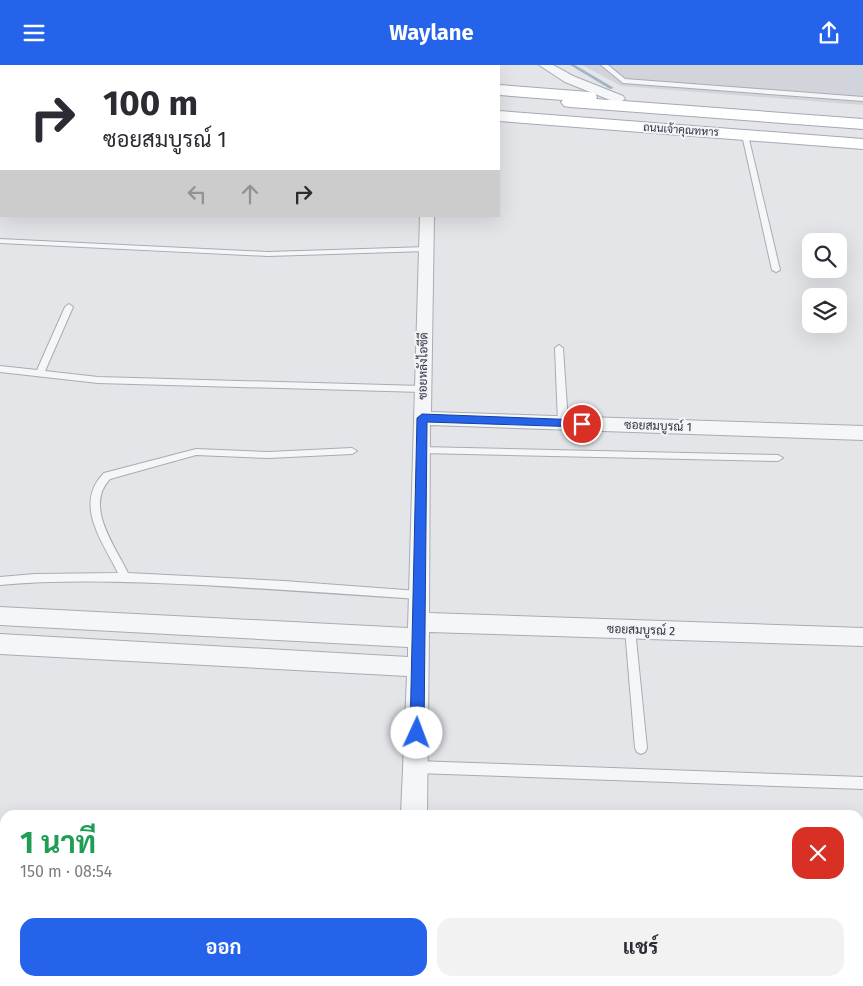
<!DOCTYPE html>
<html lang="th">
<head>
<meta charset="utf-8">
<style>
	body { margin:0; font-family:"Fira Sans",Sarabun,sans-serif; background:#f2f2f3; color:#2b2b33; height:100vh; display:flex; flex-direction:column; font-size:19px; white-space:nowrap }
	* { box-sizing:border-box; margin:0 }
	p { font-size:16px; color:#7c7c81 }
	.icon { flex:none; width:28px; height:28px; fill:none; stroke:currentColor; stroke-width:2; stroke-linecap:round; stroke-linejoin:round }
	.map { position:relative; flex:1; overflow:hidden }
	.drawer { position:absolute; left:0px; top:745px; width:864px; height:176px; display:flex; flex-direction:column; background:#fff; border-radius:15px 15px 0 0; box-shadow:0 5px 20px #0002 }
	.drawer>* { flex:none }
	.banner { position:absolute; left:0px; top:0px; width:500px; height:152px; box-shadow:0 5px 20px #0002; background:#fff; color:#2b2b33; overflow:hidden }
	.tools { position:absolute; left:802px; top:168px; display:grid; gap:10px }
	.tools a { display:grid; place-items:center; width:45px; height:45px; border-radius:10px; background:#fff; box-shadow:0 5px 20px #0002; font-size:25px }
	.pin { position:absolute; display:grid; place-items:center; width:42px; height:42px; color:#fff; margin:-21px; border:2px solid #fff; border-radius:50%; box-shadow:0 1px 5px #0007 }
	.me { position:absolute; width:55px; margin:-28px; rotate:2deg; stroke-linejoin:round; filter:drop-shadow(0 0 4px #0008) }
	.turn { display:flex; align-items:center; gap:18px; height:105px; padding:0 20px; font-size:22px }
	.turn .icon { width:65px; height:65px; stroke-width:2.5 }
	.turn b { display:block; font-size:35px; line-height:42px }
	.lanes { display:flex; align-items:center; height:48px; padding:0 20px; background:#0003; justify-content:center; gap:25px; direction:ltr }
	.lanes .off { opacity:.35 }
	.round { display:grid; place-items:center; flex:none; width:52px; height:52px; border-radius:15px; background:#f2f2f3 }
	.head { display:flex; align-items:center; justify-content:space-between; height:85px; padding:0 20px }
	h1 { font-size:30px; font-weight:700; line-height:38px; color:#1e9e55 }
	.primary-button { display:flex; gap:10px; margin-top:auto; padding:10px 20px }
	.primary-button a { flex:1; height:58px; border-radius:15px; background:#2563eb; color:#fff; font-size:20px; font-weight:700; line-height:58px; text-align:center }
	.primary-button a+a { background:#f2f2f3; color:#2b2b33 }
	header { display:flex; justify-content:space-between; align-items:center; height:65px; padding:0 20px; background:#2563eb; color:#fff; font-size:22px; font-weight:700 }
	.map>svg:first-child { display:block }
	.built { fill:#d1d5db }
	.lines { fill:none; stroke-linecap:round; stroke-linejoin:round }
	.stream { fill:#a2b4c6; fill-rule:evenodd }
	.service-casing { stroke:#a8acb3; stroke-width:2 }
	.minor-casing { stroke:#a8acb3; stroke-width:2 }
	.primary-casing { stroke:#a3aab4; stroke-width:2 }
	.service { fill:#f5f6f8; fill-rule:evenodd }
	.minor { fill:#f5f6f8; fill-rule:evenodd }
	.primary { fill:#fff; fill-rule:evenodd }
	.route { fill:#2563eb; stroke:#184099 }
	.labels { text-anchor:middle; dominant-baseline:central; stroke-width:4; stroke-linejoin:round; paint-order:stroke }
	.far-street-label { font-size:11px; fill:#2c3440; stroke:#f2f4f7 }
	.street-label { font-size:12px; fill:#2c3440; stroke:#f2f4f7 }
</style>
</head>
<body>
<header><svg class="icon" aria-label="menu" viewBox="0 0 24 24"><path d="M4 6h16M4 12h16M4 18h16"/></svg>Waylane<svg class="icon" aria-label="share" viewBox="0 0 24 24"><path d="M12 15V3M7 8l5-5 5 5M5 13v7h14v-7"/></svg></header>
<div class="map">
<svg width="863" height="921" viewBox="0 0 863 921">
	<rect width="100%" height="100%" fill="#e3e5e9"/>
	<path class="built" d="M582,0H863V40L621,21Z"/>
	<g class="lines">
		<path class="stream" d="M570,0H575L614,23L610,24Z"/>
		<defs>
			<path id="service" d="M601,0H608L625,14L863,32V36L623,18Z
				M745,68L748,70L780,205L776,207L772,205L742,70Z
				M0,174L268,187L427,182L431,184L427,186L268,191L0,178Z
				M69,239L73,242L45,306L98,312L422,321L426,324L422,327L98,318L0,307V301L37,305L65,242Z
				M559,280L563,283L568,358L563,361L558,358L555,283Z
				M421,382L778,390L783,393L778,396L421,388L416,385Z
				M352,383L357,386L352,389L268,393L196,390L110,414C84,441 115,481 128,508L284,516L418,526L422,527L423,530L422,533L418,534C346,529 274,524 202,520C134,517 67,514 0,520V512L35,509L118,508C103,477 73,439 104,408L196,384L268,387Z
				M630,559L634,561L635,564L647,683L645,687L641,689L637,687L635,683L625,564L626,561Z
				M416,696L863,712V724L416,708L412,706L410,702L412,698Z
				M0,772H5V784H0Z
				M859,899L863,900V914L859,913Z"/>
			<path id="minor" d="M424,0H436V1H424Z
				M539,0H553L573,11L623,31L625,34L619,38L615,37L565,17Z
				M420,151H434L431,347L863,361V375L430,360L429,548L863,563V581L429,567L427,750H401L407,611L0,589V569L408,592V582L0,560V542L408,563Z
				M395,916H423V921H395Z"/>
			<path id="primary" d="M57,0H89L90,1H58Z
				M160,0H192L193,1H161Z
				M0,8H1V18H0Z
				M499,20L589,27L595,28L597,32L596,34L863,54V64L570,42L564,41L561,37L563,35L499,30Z
				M499,46L863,74V84L499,56Z"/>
		</defs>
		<use href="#service" class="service-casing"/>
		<use href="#minor" class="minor-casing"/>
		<use href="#primary" class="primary-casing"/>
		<use href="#service" class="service"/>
		<use href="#minor" class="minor"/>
		<use href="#primary" class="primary"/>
	</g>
	<path class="route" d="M422,349L582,355L587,359L582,362L427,357L424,668L422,673L417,675L412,673L410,668L417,353Z"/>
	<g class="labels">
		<g class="far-street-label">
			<text transform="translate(681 65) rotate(4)">ถนนเจ้าคุณทหาร</text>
		</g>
		<g class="street-label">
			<text transform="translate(423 301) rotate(-89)">ซอยหลังไอซีดี</text>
			<text transform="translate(658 361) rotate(2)">ซอยสมบูรณ์ 1</text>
			<text transform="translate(641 565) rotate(2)">ซอยสมบูรณ์ 2</text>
		</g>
	</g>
</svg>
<div class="tools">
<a><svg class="icon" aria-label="search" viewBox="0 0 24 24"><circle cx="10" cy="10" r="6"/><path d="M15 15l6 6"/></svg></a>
<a><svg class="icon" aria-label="layers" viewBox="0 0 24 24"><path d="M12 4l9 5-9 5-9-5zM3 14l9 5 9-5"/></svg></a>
</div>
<div class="pin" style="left:582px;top:359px;background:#d93025"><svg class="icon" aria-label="arrive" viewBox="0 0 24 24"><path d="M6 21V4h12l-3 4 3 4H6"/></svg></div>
<svg class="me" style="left:417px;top:668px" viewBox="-20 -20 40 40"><circle r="19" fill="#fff"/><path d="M0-13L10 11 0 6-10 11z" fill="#2563eb"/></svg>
<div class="banner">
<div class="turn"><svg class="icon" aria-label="right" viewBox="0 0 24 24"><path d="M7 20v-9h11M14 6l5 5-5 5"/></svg><div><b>100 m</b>ซอยสมบูรณ์ 1</div></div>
<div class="lanes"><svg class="icon off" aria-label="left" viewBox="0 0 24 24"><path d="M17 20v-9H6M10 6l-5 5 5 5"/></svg><svg class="icon off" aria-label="ahead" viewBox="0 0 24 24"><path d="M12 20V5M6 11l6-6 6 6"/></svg><svg class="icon" aria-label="right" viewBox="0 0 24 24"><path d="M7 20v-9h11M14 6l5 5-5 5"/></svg></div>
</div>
<section class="drawer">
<div class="head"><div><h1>1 นาที</h1><p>150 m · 08:54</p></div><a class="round" style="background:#d93025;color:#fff"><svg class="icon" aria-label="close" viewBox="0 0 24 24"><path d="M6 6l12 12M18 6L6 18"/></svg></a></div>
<div class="primary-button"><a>ออก</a><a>แชร์</a></div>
</section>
</div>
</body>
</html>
